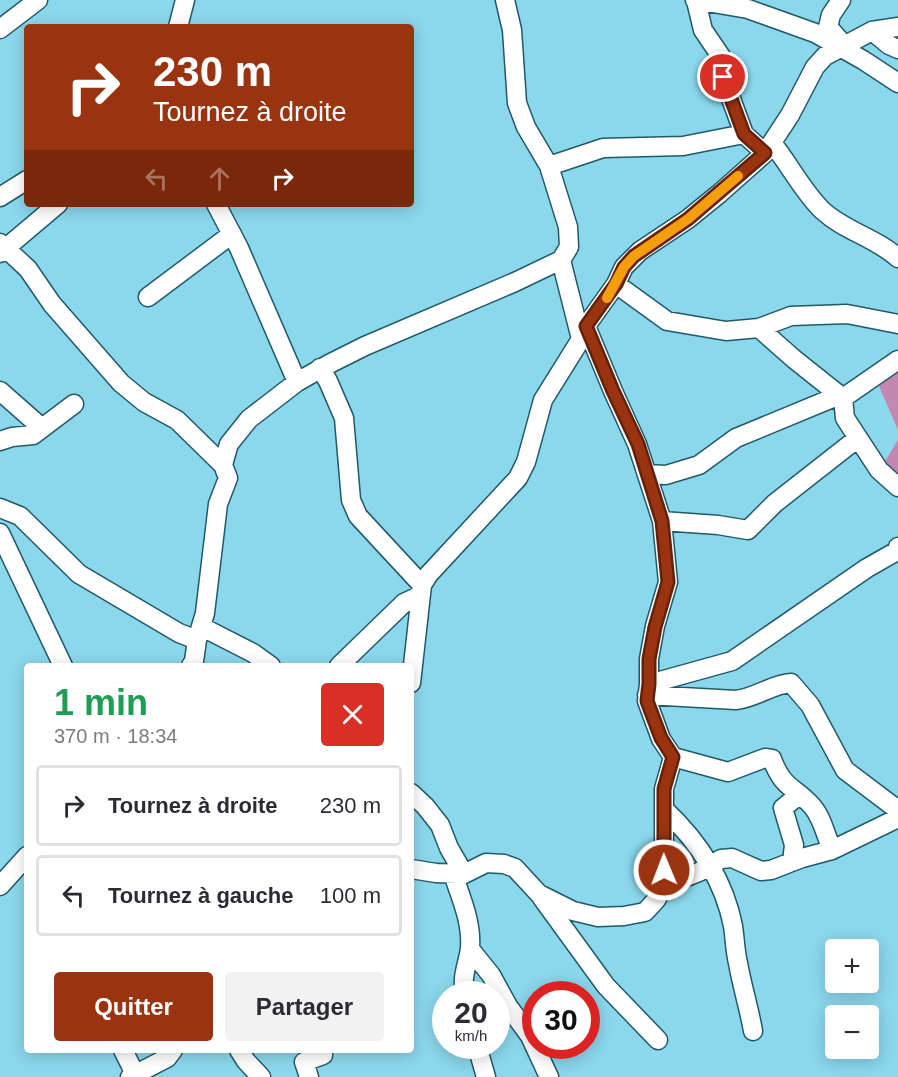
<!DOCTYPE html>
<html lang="fr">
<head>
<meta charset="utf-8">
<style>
	body { margin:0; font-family:Arial,sans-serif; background:#f2f2f3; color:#2b2b33; height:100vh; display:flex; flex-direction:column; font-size:22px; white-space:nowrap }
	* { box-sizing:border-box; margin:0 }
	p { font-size:20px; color:#7c7c81 }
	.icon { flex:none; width:33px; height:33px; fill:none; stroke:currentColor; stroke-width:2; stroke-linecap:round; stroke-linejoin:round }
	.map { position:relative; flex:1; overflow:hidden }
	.sheet { position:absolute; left:24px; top:663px; width:390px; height:390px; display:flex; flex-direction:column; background:#fff; border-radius:6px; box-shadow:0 3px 15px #0003 }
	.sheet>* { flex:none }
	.top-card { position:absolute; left:24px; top:24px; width:390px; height:183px; border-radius:6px; box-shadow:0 3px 15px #0003; background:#993310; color:#fff; overflow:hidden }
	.buttons { position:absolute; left:825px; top:939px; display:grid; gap:12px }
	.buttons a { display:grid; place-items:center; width:54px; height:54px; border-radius:6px; background:#fff; box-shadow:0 3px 15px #0003; font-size:30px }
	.speed { position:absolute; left:432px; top:981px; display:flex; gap:12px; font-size:30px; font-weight:700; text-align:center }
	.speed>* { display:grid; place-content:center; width:78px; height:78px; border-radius:50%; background:#fff; box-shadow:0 3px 15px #0003; line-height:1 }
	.speed small { font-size:15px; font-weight:400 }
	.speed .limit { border:9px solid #d22; background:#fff; color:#111 }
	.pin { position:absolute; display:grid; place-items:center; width:51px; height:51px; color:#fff; margin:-26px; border:3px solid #fff; border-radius:50%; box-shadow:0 2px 6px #0007 }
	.me { position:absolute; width:66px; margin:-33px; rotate:359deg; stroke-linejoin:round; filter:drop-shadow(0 0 4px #0008) }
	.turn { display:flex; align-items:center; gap:21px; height:126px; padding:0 30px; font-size:27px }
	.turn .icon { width:78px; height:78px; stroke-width:2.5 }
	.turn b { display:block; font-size:42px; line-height:51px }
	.lanes { display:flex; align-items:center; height:57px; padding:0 30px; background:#0003; justify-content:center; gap:30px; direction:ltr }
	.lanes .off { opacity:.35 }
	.round { display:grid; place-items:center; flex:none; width:63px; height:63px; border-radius:6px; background:#f2f2f3 }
	.summary { display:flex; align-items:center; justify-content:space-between; height:102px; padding:0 30px }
	h1 { font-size:36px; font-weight:700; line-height:45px; color:#1e9e55 }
	.button { display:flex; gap:12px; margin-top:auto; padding:12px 30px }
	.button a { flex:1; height:69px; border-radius:6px; background:#993310; color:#fff; font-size:24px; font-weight:700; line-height:69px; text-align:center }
	.button a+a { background:#f2f2f3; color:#2b2b33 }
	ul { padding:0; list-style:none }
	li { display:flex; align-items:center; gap:18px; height:81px; margin:0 12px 9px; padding:0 18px; border:3px solid #e1e1e2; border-radius:6px }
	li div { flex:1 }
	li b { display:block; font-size:22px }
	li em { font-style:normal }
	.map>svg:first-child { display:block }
	.green { fill:#c387b2 }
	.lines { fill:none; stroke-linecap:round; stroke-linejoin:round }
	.minor-casing { stroke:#205a69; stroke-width:21 }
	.minor { stroke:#fff; stroke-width:18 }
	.route-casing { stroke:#63210a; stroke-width:15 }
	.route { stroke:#993310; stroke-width:10 }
	.slow { stroke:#f59e0b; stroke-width:10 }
</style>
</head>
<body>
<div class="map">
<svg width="898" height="1077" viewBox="0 0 898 1077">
	<rect width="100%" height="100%" fill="#8bd7ec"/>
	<path class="green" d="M898,364V430L879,386Z
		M898,440V480L882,466Z"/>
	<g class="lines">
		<defs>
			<path id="minor" d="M505,0L512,30L517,103L526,127L549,166L568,227L569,247L561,260L581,339
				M695,0L748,9L815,33L863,60L898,83
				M841,0L831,15L828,27L844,45
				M696,1L703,30L722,58L723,77L744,134
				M178,27L185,0
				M0,29L38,0
				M872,31L889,45L898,49
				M772,143C790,165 803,192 823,211C845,231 876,238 898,258
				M549,166L603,148L683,146L744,134L765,153
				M0,197L27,180
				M216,204L239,248L297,382
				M0,243L28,269L52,304L121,383L144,402L177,420L223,465
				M0,253L58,204
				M616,284L667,321L726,331L759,328L791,316L847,314L898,324
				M148,297L232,234
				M586,326L613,391L637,444L662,521L668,582L655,626L649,659V684L647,701L661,739L673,757L664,789V886
				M759,328L794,359L843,398
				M898,360L843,398L845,418L879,470L898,487
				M320,368L328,381L344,418L351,500L358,516L422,585
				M0,391L42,428
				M0,441L12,437L33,435L74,404
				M648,474L666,475L699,465L736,438L840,395
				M0,508L20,516L79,574L179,633L197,640
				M662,521L718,525L748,530L775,503L858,438
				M0,533L63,666
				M202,627L253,653L271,666
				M191,666L194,661L197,640L205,613L218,504L228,478L223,465L226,454L229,444L249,419L297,382L329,364L365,346L515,282L561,260
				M339,666L404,603L421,595
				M411,683L422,585L429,574L518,478L526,462L543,400L581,339L586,326L616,284L624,267L640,251L688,219L720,193L765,153L790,115L815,67L825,56L872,31L898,27
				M649,684L732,661L867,568L897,551L898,547
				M647,695L736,700C756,698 772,684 791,683L810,705L845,770L898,810
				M673,757L728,772L765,758L772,759C783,789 794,786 812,806C822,817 826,836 832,850
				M411,793L425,806L440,825L449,848L464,874
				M664,809C698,841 724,880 733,926C735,939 735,951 738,963C742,986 749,1008 753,1031
				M792,862L794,845L783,808L799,795
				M411,869L436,873L464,874L486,863L504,864L515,868L539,894L573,911L598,917L624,916L645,912L656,900L664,886L699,872L721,859L732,858L761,871L771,870L802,858L832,850L898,818
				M453,874C461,898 472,922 470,948C468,965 461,975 465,994
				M0,886L27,856
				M542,898L606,986L658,1040
				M470,949L491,975L508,1006L530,1036L549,1077
				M477,1046L486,1077
				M123,1050L135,1074
				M239,1050L246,1061L261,1077
				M130,1077L167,1058L173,1050
				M309,1077L304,1062L323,1055V1050"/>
		</defs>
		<use href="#minor" class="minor-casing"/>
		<use href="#minor" class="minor"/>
	</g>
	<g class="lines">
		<defs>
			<path id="route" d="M664,870V789L673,757L661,738L647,701L649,684V659L655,627L668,582L662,521L638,444L613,391L586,326L616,284L624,267L634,256L688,219L765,153L744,134L723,77"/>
		</defs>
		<use href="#route" class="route-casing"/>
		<use href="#route" class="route"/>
		<path class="slow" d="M607,298L624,267L634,256L688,219L738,176"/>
	</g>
</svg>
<div class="buttons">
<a>+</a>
<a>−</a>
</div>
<div class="speed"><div>20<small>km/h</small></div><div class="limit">30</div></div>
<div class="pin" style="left:723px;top:77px;background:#d93025"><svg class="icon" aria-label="arrive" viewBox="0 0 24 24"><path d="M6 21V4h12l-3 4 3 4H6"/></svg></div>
<svg class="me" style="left:664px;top:870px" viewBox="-20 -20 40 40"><circle r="17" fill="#993310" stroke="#fff" stroke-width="3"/><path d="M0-11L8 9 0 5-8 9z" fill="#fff"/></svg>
<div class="top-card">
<div class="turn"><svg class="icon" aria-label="right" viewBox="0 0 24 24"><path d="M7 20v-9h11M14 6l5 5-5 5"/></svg><div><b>230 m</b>Tournez à droite</div></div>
<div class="lanes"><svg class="icon off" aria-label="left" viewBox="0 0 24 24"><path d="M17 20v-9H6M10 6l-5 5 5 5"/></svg><svg class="icon off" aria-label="ahead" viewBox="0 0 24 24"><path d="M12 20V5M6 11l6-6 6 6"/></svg><svg class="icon" aria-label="right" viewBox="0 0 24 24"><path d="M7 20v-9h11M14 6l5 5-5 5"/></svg></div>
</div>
<section class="sheet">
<div class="summary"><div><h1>1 min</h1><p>370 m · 18:34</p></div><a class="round" style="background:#d93025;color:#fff"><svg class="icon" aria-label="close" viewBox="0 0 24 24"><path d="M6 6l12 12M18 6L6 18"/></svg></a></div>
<ul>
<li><svg class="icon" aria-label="right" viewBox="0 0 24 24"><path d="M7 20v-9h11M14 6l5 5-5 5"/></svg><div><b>Tournez à droite</b></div><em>230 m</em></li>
<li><svg class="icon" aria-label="left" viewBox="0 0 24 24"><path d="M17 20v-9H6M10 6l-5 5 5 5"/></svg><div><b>Tournez à gauche</b></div><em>100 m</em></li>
</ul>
<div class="button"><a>Quitter</a><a>Partager</a></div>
</section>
</div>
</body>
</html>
